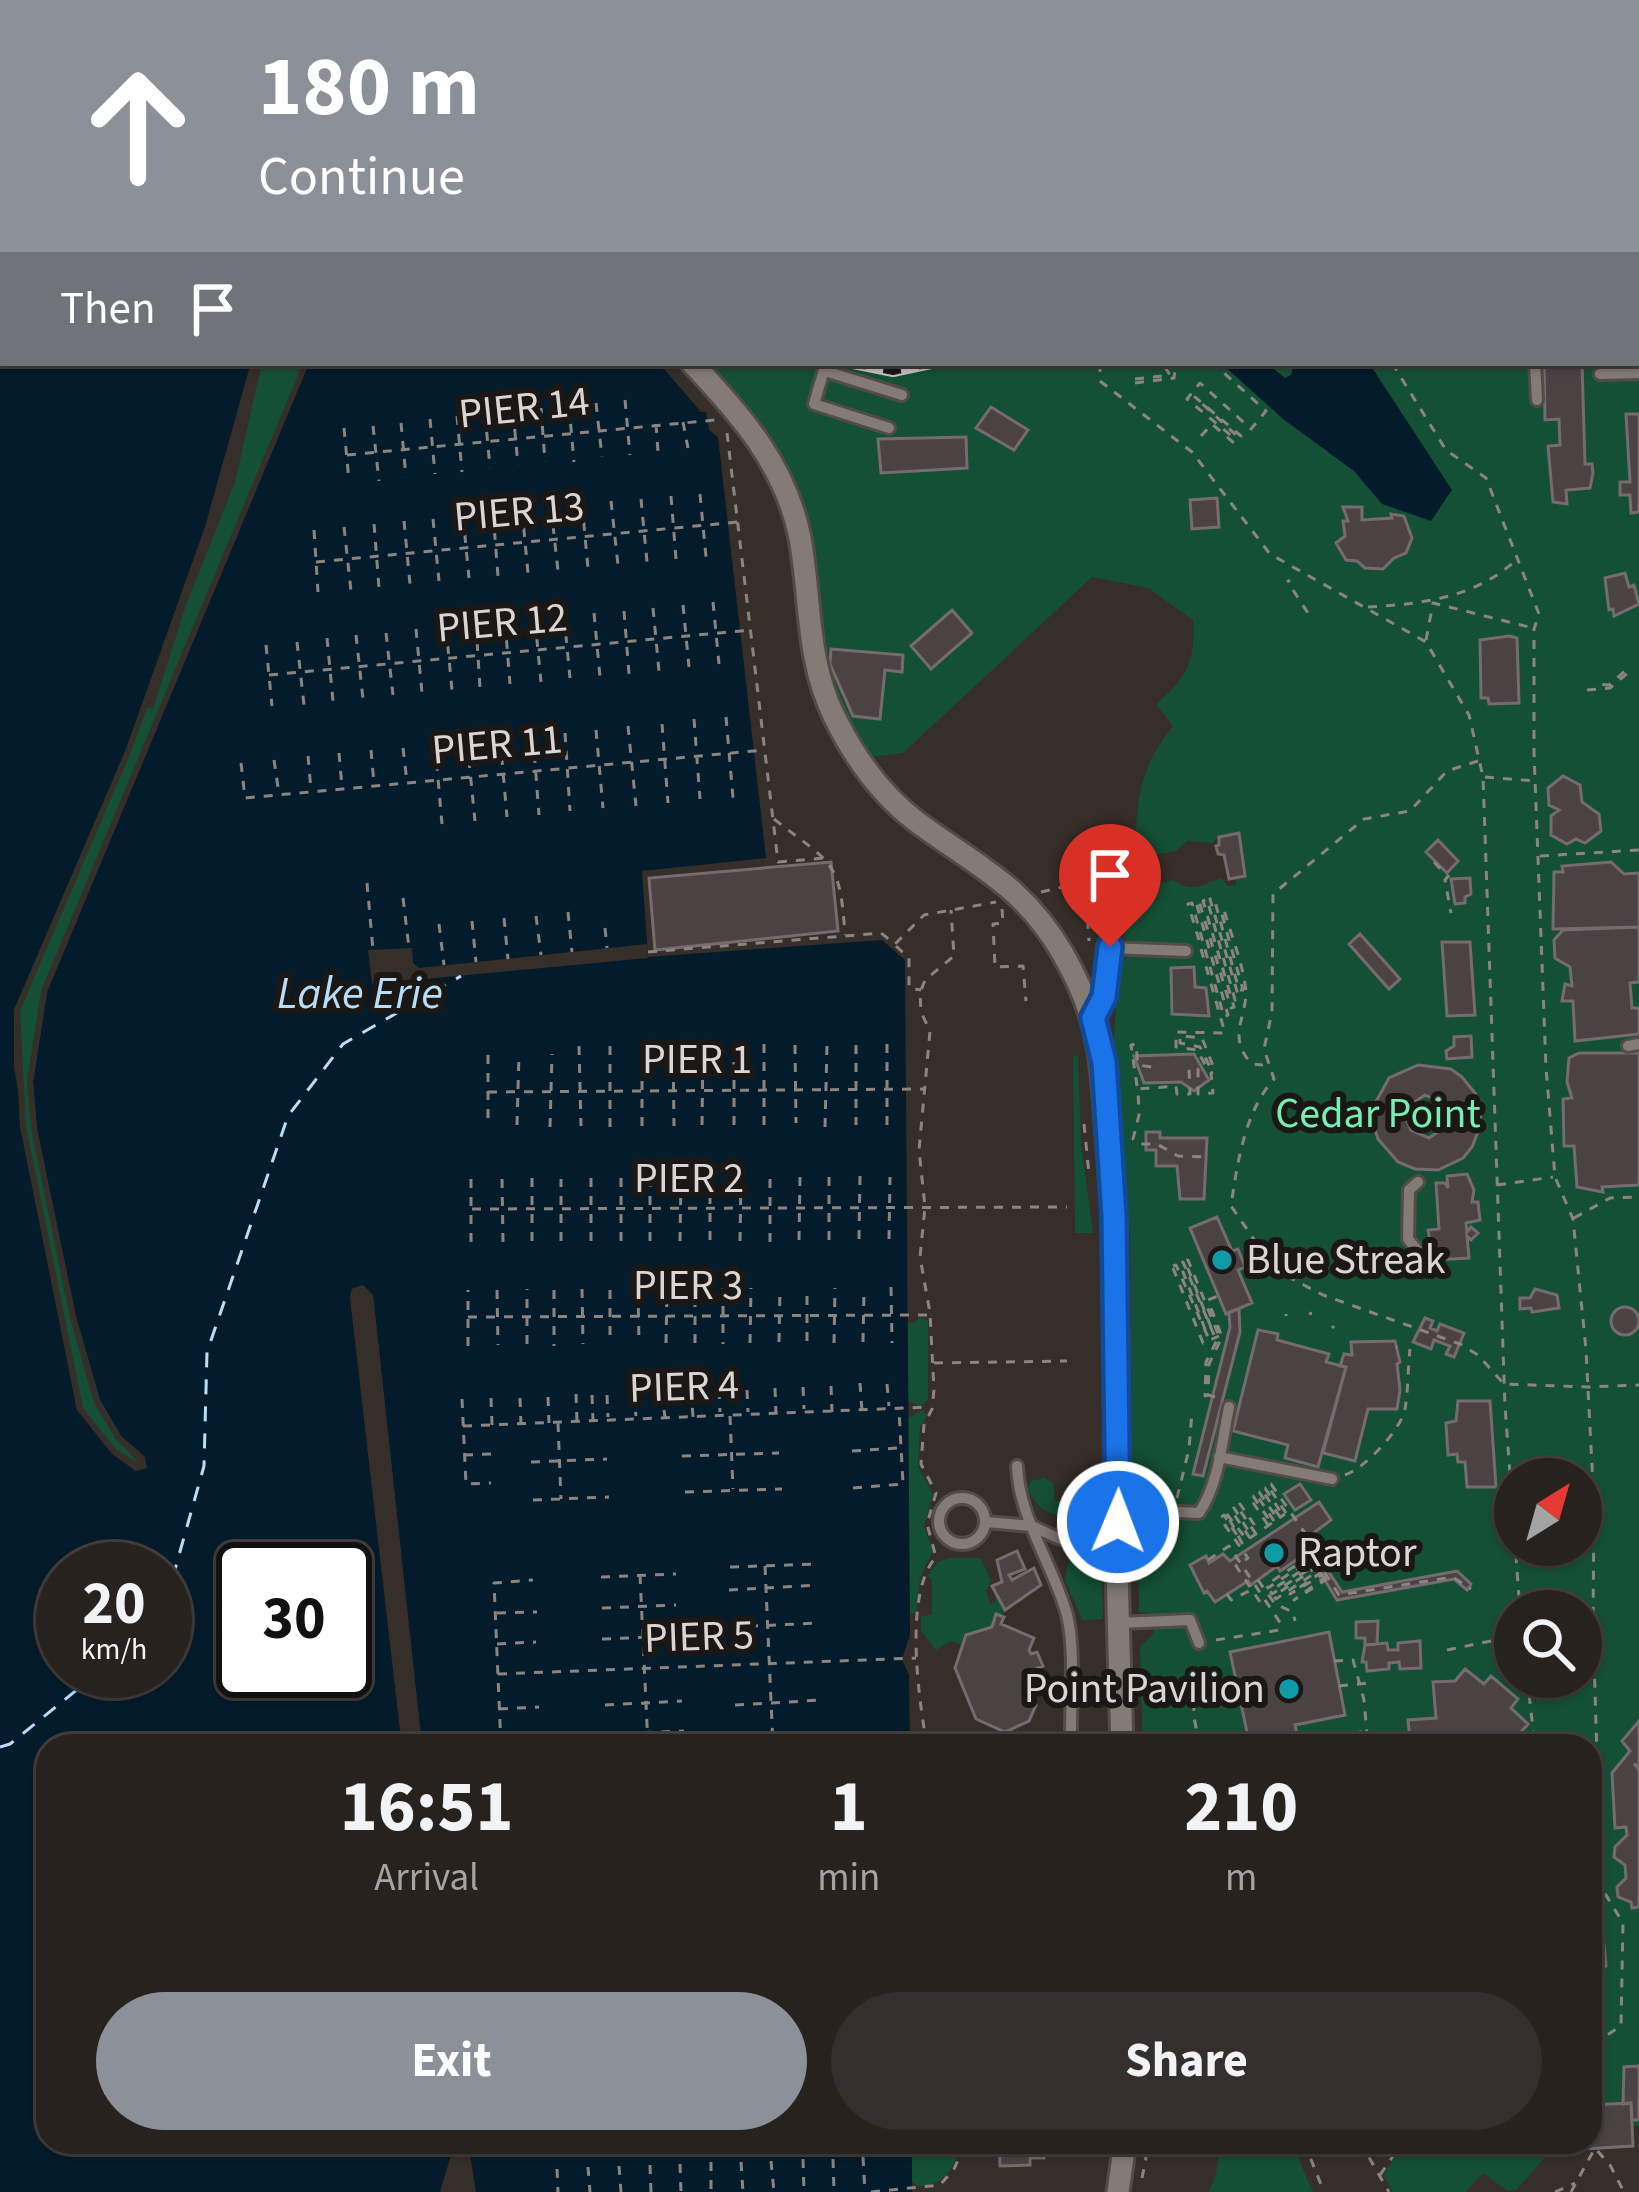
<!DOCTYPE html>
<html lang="en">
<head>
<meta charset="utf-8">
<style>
	body { margin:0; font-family:"Source Sans 3",sans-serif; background:#342f2c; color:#f1f3f6; height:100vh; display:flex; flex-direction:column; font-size:45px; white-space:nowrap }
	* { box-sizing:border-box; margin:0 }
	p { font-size:39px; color:#a5a4a4 }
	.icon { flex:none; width:66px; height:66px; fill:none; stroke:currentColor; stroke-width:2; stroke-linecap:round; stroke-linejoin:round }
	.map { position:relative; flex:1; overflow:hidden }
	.drawer { position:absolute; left:36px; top:1734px; width:1566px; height:420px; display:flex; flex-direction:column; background:#28221f; border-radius:36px; box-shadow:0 3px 9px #0004,0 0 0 3px #443f3d }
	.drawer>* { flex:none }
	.guide { position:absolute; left:0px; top:0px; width:1641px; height:366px; box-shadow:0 3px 9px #0004,0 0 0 3px #443f3d; background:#8c9099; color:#fff; overflow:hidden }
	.needle { width:78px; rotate:37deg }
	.fabs { position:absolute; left:1494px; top:1458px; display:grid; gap:24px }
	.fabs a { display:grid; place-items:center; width:108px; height:108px; border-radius:50%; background:#28221f; box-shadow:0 3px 9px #0004,0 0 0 3px #443f3d; font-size:60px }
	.speed { position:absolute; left:36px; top:1542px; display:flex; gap:24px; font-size:60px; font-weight:700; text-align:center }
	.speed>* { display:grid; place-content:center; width:156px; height:156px; border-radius:50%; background:#28221f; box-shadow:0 3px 9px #0004,0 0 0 3px #443f3d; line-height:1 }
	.speed small { font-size:30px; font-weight:400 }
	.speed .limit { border:6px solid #111; border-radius:18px; background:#fff; color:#111 }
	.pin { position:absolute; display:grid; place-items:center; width:102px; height:102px; color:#fff; margin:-123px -51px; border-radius:50% 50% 50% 0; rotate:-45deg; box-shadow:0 0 12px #0007 }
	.pin .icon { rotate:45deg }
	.me { position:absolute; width:132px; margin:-66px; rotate:1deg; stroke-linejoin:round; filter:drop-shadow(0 0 9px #0008) }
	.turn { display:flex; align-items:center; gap:42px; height:252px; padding:0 60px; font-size:54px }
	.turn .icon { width:156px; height:156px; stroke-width:2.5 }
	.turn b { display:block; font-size:84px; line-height:102px }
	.then { display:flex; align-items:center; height:114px; padding:0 60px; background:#0003; gap:24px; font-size:45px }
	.eta { display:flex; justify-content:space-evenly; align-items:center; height:204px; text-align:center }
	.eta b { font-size:72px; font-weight:700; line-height:84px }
	.button { display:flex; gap:24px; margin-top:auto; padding:24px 60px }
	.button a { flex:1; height:138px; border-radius:72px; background:#8c9099; color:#fff; font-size:48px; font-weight:700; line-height:138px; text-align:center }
	.button a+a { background:#342f2c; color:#f1f3f6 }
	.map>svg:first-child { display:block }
	.green { fill:#145035; fill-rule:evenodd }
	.water { fill:#041b2b; fill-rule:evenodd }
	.pier { fill:#362e29 }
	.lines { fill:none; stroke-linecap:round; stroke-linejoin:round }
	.ferry { stroke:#b8ddf9; stroke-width:3; stroke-dasharray:15 12; stroke-linecap:butt }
	.building { fill:#4b4244; stroke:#766b6e; stroke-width:3; fill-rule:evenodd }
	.lane-casing { stroke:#524c48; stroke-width:16 }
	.street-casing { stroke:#524c48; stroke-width:27 }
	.path { stroke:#8b8480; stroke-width:3; stroke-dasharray:9 9; stroke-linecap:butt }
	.lane { stroke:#837b74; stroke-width:10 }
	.street { stroke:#837b74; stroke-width:21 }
	.rail-casing { stroke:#c8c2bf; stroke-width:10 }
	.rail { stroke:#1a1715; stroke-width:6; stroke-dasharray:18; stroke-linecap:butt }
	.route-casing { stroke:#114b97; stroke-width:30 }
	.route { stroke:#1a73e8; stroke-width:21 }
	.culture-dot { fill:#0f9aa8; stroke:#1a1715; stroke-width:4.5 }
	.labels { text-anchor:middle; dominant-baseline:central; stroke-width:12; stroke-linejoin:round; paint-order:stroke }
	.street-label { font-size:42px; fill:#dbd6d3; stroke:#1a1715 }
	.park-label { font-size:42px; fill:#78eeb2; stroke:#1a1715 }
	.poi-label { font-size:42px; fill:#dbd6d3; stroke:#1a1715; text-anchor:start }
	.water-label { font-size:45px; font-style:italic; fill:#b8ddf9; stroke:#1a1715 }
</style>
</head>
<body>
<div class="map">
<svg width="1639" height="2192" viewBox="0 0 1639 2192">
	<rect width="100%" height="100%" fill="#362e29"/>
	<path class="green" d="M436,0L1639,1V2126L1632,2127L1633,2146L1551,2150L1550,2142H1590V1746H1143L1140,1647L1154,1633L1153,1614L1139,1612L1138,1527L1145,1520L1157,1518V1506L1143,1502L1132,1482L1130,1232L1116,1128L1113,1048L1119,966L1127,957L1137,956L1136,945L1123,938L1133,877L1149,874L1162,883L1173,880C1194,894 1202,884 1222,878L1227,886L1237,885L1235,879H1229L1224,856L1218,854V837L1212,843L1187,841L1176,851L1134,858C1138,802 1136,772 1173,726L1156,704C1186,679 1196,661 1193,620L1148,588L1092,577L903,753L871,757L836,697L801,499L767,432L705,363H1638V3ZM1515,1479H1581V1545H1515ZM1515,1611H1581V1677H1515Z
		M262,363H309L47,992L145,1457L136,1471L77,1410L20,1127L14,1010L141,706L153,709L186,605L235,482Z
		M1073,1056H1078L1081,1143L1093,1233H1075Z
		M920,1317L928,1321V1400L920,1406L908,1401V1323H915Z
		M923,1410L927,1416L920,1426L918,1467L933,1494L924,1526L933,1551L920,1577L916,1613H910L908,1418Z
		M1044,1478L1053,1483L1055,1501H1078L1081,1487L1094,1486L1093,1512C1066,1520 1039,1517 1028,1489L1031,1481Z
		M1085,1554L1096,1557L1102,1564L1103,1619L1082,1620L1065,1580L1068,1562Z
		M949,1558H980L991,1581L986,1591L990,1604L996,1602L992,1583L1005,1610L1003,1616L996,1615L992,1627L966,1635L962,1645L950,1641L936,1650L921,1631V1617L932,1614V1579L927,1576L938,1562Z
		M912,2142H960C955,2168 946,2186 917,2186L912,2181Z
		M1221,2142H1291C1302,2159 1303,2176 1314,2192H1208L1215,2179Z
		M1406,2142H1543L1544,2159L1516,2190L1508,2191L1483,2173L1466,2192H1393L1383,2175Z"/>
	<path class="water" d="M0,0H323L3,3V363H251L205,527L125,752L14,1010V1068L77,1410L135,1471L145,1457L121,1436L100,1400L76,1317L37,1129L33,1082L47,992L309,363H659L701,412H706L709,430L718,437L766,858L642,871L648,957L882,940L905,960L910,1635L902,1659L909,1675L910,1746H422L373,1295L363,1285L352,1289L350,1297L402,1746H48V2142H448L450,2158L440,2192H0ZM63,1569H165V1671H63ZM243,1569H345V1671H243Z
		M1221,363H1267L1285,378L1291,375L1294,363H1369L1452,490L1431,521L1382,504L1354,471L1283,419Z
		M468,2142H912V2192H476Z"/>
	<path class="pier" d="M251,363L257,364L236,445L175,632L130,754L20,1011L26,1126L83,1408L116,1449L140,1464L116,1439L94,1403L70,1318L31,1129L27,1081L41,991L303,363H309L47,992L33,1082L37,1129L76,1317L100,1400L121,1436L145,1457L147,1468L136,1471L112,1454L77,1410L20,1127L14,1010L125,752L205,527Z
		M647,944L648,958L372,984L368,950L412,948L413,963L419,968Z
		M362,1285L373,1295L422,1746H416L367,1297L361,1291L356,1298L408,1746H402L350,1297L352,1289Z"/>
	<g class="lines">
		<path class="ferry" d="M165,1605L204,1466L207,1352L288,1116L343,1044L461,976
			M0,1747L10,1744L100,1671"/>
	</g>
	<path class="building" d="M1544,363H1582L1585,464H1592L1593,473L1590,488L1566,490L1567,504L1553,502L1548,446L1560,445L1559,419L1545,420Z
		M991,407L1028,430L1014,450L976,428Z
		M1626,414H1639V512L1631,513L1630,495H1620V482H1630Z
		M966,437L967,468L881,473L878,439Z
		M1217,498L1219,527L1192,529L1190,500Z
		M1343,507H1362V520L1392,518L1391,514L1404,516L1412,538L1406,553L1394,558L1383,569L1365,568L1357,561L1346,560L1336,543L1345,536L1343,521H1348Z
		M1625,573L1629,587L1634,585L1639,604L1614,616L1613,609L1609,610L1605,578Z
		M952,610L972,633L931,669L911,646Z
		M1509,636L1517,638L1519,703L1489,704L1488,698H1481L1480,640Z
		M831,649L903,655L902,672L885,670L880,719L853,716L830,664Z
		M1563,776L1580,785L1582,802L1599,814L1601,831L1585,843L1576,839L1567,844L1551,835V816L1559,810L1549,805L1548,788Z
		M1239,833L1245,876L1229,879L1224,855L1218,854L1216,846L1219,845V837Z
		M1438,840L1458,861L1447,873L1426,852Z
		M831,862L838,931L655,950L649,878Z
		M1611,862L1624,874L1639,873V927L1553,929L1554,872H1563L1562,866Z
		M1470,878L1471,894L1465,897V903L1455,904L1451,879Z
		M1639,927V982L1630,983L1632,1008H1639V1034L1575,1041L1573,1001H1562L1565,984L1572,986L1570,967L1555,958L1554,940L1563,930Z
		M1360,934L1400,979L1389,989L1349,944Z
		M1442,942H1470L1475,1015L1447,1016Z
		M1194,967L1195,987L1206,988L1209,1016L1172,1014L1171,968Z
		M1471,1036L1472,1057L1447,1059L1446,1051L1454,1046V1037Z
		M1579,1053H1639V1185L1602,1187L1603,1192L1577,1187L1574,1146H1564L1563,1099L1572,1098L1567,1082L1569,1058Z
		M1194,1054L1209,1080L1194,1091L1181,1082L1144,1083L1134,1056Z
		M1418,1065L1451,1069L1462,1077L1475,1093L1480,1107L1481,1124L1472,1147L1463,1158L1438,1170L1415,1169L1398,1162L1378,1139L1373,1123V1107L1389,1078ZM1425,1095L1443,1103L1448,1115L1445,1127L1429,1138L1411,1130L1406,1118L1409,1106Z
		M1146,1132H1160V1138H1207L1204,1199H1180L1177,1166H1156V1150H1146Z
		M1467,1174L1474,1190L1472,1202H1478L1480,1220L1466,1223L1467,1232L1471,1227L1478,1233L1471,1240L1467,1236L1469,1258L1434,1260L1428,1230L1439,1229L1436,1183H1445L1448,1188L1447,1176Z
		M1217,1217L1232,1251L1238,1249L1245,1267L1238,1270L1252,1303L1226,1314L1190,1228Z
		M1535,1289L1557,1295L1559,1308L1532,1312L1531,1308L1520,1309V1298H1530Z
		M1611 1321a14 14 0 1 1 28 0a14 14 0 1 1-28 0Z
		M1239,1309L1240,1332L1203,1476L1193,1474L1230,1327L1229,1312Z
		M1425,1318L1433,1321L1430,1328L1437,1331L1440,1324L1464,1333L1454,1357L1446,1354L1450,1346L1434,1340L1431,1349L1413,1342Z
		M1258,1330L1278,1334L1277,1340L1329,1354L1326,1362L1346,1367L1318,1467L1285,1458L1288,1445L1233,1431Z
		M1395,1341L1400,1362L1397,1364L1400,1390L1397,1409H1368L1355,1461L1323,1453L1346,1367L1340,1366L1344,1354L1352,1355L1351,1342Z
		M1458,1401H1490L1496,1487H1467L1465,1462H1458L1457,1454L1448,1455L1446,1423L1456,1421Z
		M1300,1484L1311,1500L1295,1510L1284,1494Z
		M1319,1502L1331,1520L1304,1540L1311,1550L1280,1571L1277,1566L1251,1585L1248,1581L1215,1602L1207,1591L1204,1593L1190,1565L1206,1556L1209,1563L1223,1554L1230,1561Z
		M1017,1551L1025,1569L1009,1575L1012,1580L1034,1568L1041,1585L1005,1610L992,1586L1002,1582L997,1560Z
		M1319,1557L1342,1592L1457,1571L1471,1584L1467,1590L1454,1579L1337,1600L1313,1561Z
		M996,1614L1004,1617L1001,1624L1034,1638L1029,1650L1031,1654L1037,1652L1043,1666L1037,1668L1029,1692L1036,1705L1029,1721L1005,1732L976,1719L955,1668L966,1635L992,1627Z
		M1378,1621L1377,1644L1365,1645V1638H1356V1622Z
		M1329,1632L1345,1715L1295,1725L1300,1746H1250L1230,1652Z
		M1420,1641L1421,1668L1400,1669L1399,1662L1389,1663V1669L1367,1671L1366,1662H1362L1365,1645L1387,1643L1388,1650H1398V1643Z
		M1465,1669L1484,1684L1491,1676L1518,1699L1511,1708L1528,1724L1520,1733V1746H1437V1739L1410,1741L1408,1720L1436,1718L1433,1682L1455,1681Z
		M1639,1721V1766L1634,1764L1639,1769V1907L1632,1908L1631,1902L1618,1897L1617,1887L1626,1878L1625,1865L1614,1857L1615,1847L1627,1835L1626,1827L1615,1828L1612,1773L1630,1751L1622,1741Z
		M1590,1930L1604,1944L1606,1966L1590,1981Z
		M1639,2066V2120H1632L1631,2103L1623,2104L1624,2067Z
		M1631,2103L1633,2146L1551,2151L1550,2142H1590V2105Z
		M999,2142L1044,2146V2158H1030V2165L1000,2166Z"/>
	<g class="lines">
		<defs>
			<path id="lane" d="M772,0L776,3
				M800,0L801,3
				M1086,0L1087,3
				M1584,0L1586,3
				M1229,3V0
				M1638,43L1639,44
				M826,363L814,404L889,428
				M1535,363L1537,400
				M825,371L902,395
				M1600,374L1639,373
				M1110,948L1186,951
				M1094,1015L1104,997L1114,913
				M1628,1046L1639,1044
				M1418,1251L1408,1239L1409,1190L1418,1182
				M1219,1457L1332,1479
				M1017,1466C1019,1519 1053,1564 1067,1615C1076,1652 1070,1707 1071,1746
				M939 1521a23 23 0 1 1 46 0a23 23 0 1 1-46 0Z
				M1118,1509L1199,1513C1219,1484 1222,1441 1229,1407
				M986,1522L1032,1526L1060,1539L1117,1532
				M1119,1623L1190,1620L1199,1643
				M1152,2142H1176
				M1214,2142L1251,2148L1268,2142"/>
			<path id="street" d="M421,0L423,3
				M692,363C741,415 786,466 800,538C811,598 806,659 834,716C854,757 880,794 917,822C978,867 1023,885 1063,954C1104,1025 1101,1069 1108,1146C1120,1276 1117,1406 1117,1537C1117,1606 1120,1676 1122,1746
				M1118,2192L1125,2142"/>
		</defs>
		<use href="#lane" class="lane-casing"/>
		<use href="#street" class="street-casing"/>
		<path class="path" d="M464,0L467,3
			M660,0L661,3
			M1168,0L1182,3
			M1407,0L1412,3
			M1421,0L1424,3
			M1436,0L1439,3
			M1450,1L1453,0
			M856,3L859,0
			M861,3L864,0
			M865,3L869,0
			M871,3L874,0
			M876,3L879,0
			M881,3L885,0
			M1252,3L1253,0
			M1255,3V0
			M1258,3L1259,0
			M1262,3L1263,0
			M1346,3L1347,0
			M1464,3L1470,0
			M1100,363V381L1192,452L1270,554L1426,642L1469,715L1483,777L1505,1406L1520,1611
			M1392,363L1446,450L1486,478L1539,614L1534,629V753L1546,1068L1555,1177L1573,1219L1586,1350L1594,1505L1593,1626L1601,1887L1623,1923L1621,2026L1590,2046
			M1135,379L1170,375L1163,364
			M1135,383L1174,378L1175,369
			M625,400L630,455
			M596,403L602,457
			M569,406L574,462
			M541,408L545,462
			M513,411L518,465
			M485,414L490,468
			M457,416L462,472
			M430,419L435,474
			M683,422L688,448
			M401,423L406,477
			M656,424L658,452
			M373,426L379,481
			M344,428L349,481
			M727,433L778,862L824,858
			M1201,436L1212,424L1234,443L1241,436L1195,397L1236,435L1234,438L1187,399L1200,383L1251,429L1266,411L1213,363
			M347,455L715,420
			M700,494L706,557
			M671,496L676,559
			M641,499L647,562
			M611,501L618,565
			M582,504L588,568
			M551,507L558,571
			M522,510L528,573
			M493,513L498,576
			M463,516L469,578
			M433,519L439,581
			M404,521L410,584
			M374,524L379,588
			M344,527L351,591
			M314,530L318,592
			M316,562L738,522
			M1287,582L1290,580
			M1293,590L1308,613
			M713,602L719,664
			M683,605L689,667
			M1368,607C1422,604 1474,598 1515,561
			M653,608L659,671
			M624,611L629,674
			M594,613L600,677
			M564,616L570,678
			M535,620L541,682
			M505,622L510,684
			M476,624L480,688
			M446,627L452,690
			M416,629L422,693
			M386,633L393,695
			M356,635L363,699
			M327,638L333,701
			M1426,640L1433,603L1533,628
			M297,642L304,705
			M266,645L272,706
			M269,675L751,630
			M1587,690L1610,688L1629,672L1626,670L1609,685L1597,684
			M726,717L733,798
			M694,719L700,799
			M662,724L668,803
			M628,726L636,806
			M596,730L603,808
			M565,733L570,811
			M533,736L539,815
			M500,738L507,817
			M467,741L475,821
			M435,744L442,824
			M403,748L407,782
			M371,750L374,784
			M339,753L342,787
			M308,756L311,790
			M274,760L279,794
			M1478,761L1447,771L1410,811L1364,819L1273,894L1272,1012L1264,1049L1274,1079C1245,1111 1237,1164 1231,1206L1275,1270L1323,1295L1460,1344L1478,1355L1504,1384L1588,1387L1639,1385
			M241,763L245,798L764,750
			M1485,777L1535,781
			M774,819C832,865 840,858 845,935
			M1540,856L1639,850
			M1434,862L1446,875
			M1449,875L1445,880L1451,913
			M367,883L373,950
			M1085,884L1089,941
			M1041,892L1138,869
			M403,898L409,948
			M1002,909L1003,923L993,924L995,967L1023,966L1026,1001
			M568,912L572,952
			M536,916L541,955
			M504,918L508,959
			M472,921L476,962
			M439,924L444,965
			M605,928L607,948
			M1199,940L1188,904L1192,903L1224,1017L1228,1015L1196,902L1199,901L1231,1008L1234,1007L1203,901L1207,899L1235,1000L1239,998L1210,899L1214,898L1239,990H1243L1221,911L1224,910C1231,934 1241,959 1245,984C1251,1013 1224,1035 1252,1064L1263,1065
			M896,946L909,958V988L921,990
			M1201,949L1225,1033L1176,1032V1047L1197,1050L1207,1068L1210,1067L1200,1047L1180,1043V1036L1202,1038L1215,1071L1211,1073L1213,1093L1198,1094V1069H1189L1190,1094H1177L1176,1086L1138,1089L1139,1115L1133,1139L1141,1144H1157L1178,1156L1207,1157
			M648,952L881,933L895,944L924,915L996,902
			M764,1044V1125
			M887,1044V1125
			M795,1045L796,1123
			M856,1045V1125
			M579,1046L581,1126
			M673,1046L674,1126
			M488,1055V1127
			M1137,1086L1131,1045L1136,1044L1138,1065L1152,1067
			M488,1092L924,1089
			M1084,1124L1089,1174
			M517,1125L519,1054
			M702,1125L703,1045
			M734,1125V1046
			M642,1126V1045
			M550,1127L552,1054
			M610,1127V1046
			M825,1127L827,1045
			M710,1177V1242
			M532,1178V1241
			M502,1179L503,1242
			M1497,1185L1553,1177
			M472,1209L1067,1207
			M1574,1218L1610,1198L1639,1197
			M859,1239L860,1176
			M889,1239L890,1177
			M799,1240L800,1177
			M829,1240V1177
			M561,1241V1179
			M591,1241V1178
			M621,1241V1177
			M650,1241V1178
			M680,1241L681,1178
			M740,1241L741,1177
			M471,1242V1178
			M770,1242V1177
			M1173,1266L1176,1265L1208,1337L1180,1264L1183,1262L1214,1335L1185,1261L1188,1260L1219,1336L1206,1362L1205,1396L1208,1395
			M1173,1268L1203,1343L1219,1336
			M891,1287L892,1343
			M723,1288V1344
			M582,1289L583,1344
			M497,1290L498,1345
			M554,1290V1346
			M610,1290V1343
			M638,1290L639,1343
			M1286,1314V1316
			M1310,1315L1311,1312
			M468,1317L928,1315
			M1332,1328L1334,1326
			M807,1341V1287
			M779,1342L780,1288
			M863,1342L864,1288
			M666,1343L667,1288
			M695,1343V1288
			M750,1343L751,1288
			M834,1343L835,1288
			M527,1344V1289
			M468,1346V1290
			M1396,1347H1397
			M934,1363L1067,1361
			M860,1383L862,1411
			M887,1384L889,1406
			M831,1386L832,1412
			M803,1387L804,1409
			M775,1388L776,1414
			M691,1390L693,1417
			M719,1390L720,1412
			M747,1390L748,1412
			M662,1392L665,1418
			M576,1394L577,1422
			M634,1394L636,1416
			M592,1395L593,1421
			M607,1395L608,1417
			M548,1397L549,1423
			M1215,1397L1208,1395L1209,1364L1222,1337L1208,1300L1218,1296
			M491,1398L492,1425
			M520,1398L521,1424
			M462,1399L466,1484L491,1483
			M730,1416L733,1489
			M558,1423L561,1499
			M463,1426L929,1407
			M852,1451L898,1448
			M464,1455L491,1454
			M682,1456L779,1453
			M531,1462L607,1459
			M1345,1475C1365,1468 1401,1430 1405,1409C1408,1392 1408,1367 1410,1349
			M853,1488L903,1484L899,1410
			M685,1492L782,1489
			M1177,1498L1189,1449L1192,1412
			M533,1500L609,1497
			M1286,1513L1268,1486L1271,1484L1316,1549L1312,1552L1339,1595L1453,1577L1471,1589
			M1280,1517L1262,1490L1265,1488L1282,1514
			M1274,1521L1256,1494L1259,1492L1277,1518
			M1268,1525L1250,1498L1253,1496L1270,1521
			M1256,1534L1237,1506L1240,1504L1258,1530
			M1250,1538L1231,1510L1234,1508L1251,1535
			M1310,1556L1266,1585L1268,1588L1313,1558
			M1208,1560L1229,1546L1281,1624
			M1315,1562L1270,1591L1272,1594L1317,1564
			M765,1566L773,1746
			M1318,1566L1274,1596L1276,1599L1321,1569
			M730,1567L817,1564
			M1322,1572L1290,1594L1324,1574
			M640,1575L648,1746
			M1327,1576L1294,1600L1327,1579
			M601,1577L676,1574
			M1258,1580L1275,1604L1293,1612L1295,1621
			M729,1590L818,1585
			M1227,1594L1231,1600L1251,1590
			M1260,1602L1236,1566L1248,1558L1220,1518L1224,1515L1242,1543L1226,1513L1247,1540L1285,1514
			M602,1608L676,1605
			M497,1613L537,1612
			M731,1627L820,1623
			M602,1639L679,1636
			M1216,1640L1280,1630
			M497,1644L536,1642
			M1447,1650L1515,1636
			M1334,1661L1353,1660L1364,1700L1368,1746
			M498,1674L916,1658
			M1527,1677L1535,1746
			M1339,1686L1369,1683
			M605,1705L682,1701
			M735,1705L822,1700
			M499,1709L539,1707
			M607,1734L684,1731
			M502,1738L543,1737
			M736,1742L824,1737
			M1300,1745L1365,1731
			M501,1746L494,1583L533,1580
			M927,1746C919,1700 903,1594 936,1557L927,1524L936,1493L921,1464L924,1425L932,1409L934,1390L930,1313L920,1257L925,1207L919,1150L930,1031L921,1012L920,993L925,980L954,956L951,910
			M1200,1746L1193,1713L1203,1668L1201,1658
			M1590,2082L1593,2105
			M1304,2142L1324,2192
			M1360,2142L1389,2192
			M863,2157L865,2192
			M803,2159L804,2192
			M833,2159L834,2192
			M771,2161L774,2192
			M711,2162V2192
			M741,2162L743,2192
			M680,2164L681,2192
			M650,2165L651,2192
			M619,2166L621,2192
			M588,2167L590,2192
			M557,2169L558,2192
			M1380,2175L1403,2142
			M1142,2178L1146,2158L1143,2153
			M871,2192L940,2185L954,2169L966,2142
			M1555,2192L1575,2183
			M1571,2192L1595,2148L1610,2165L1624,2192"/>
		<use href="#lane" class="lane"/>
		<use href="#street" class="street"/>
		<defs>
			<path id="rail" d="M449,0L451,3
				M794,0L797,3
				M848,363L893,372L936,363"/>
		</defs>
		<use href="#rail" class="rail-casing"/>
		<use href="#rail" class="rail"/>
	</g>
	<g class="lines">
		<defs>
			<path id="route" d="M1110,947L1104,997L1093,1018L1104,1062L1114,1216L1118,1522"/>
		</defs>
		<use href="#route" class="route-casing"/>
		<use href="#route" class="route"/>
	</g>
	<g class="culture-dot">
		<circle cx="1222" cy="1260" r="12"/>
		<circle cx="1274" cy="1553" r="12"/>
		<circle cx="1289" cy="1689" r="12"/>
	</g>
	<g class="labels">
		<g class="street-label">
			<text transform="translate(524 408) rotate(-6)">PIER 14</text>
			<text transform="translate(519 512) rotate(-5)">PIER 13</text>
			<text transform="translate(502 623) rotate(-5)">PIER 12</text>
			<text transform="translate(497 745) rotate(-5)">PIER 11</text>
			<text x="697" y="1060">PIER 1</text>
			<text x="689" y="1179">PIER 2</text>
			<text x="688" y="1286">PIER 3</text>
			<text transform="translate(684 1387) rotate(-2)">PIER 4</text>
			<text transform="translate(699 1637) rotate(-2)">PIER 5</text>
		</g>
		<g class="park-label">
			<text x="1378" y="1114">Cedar Point</text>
		</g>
		<g class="poi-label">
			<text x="1246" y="1260">Blue Streak</text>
			<text x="1298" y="1553">Raptor</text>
			<text x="1265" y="1689" text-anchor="end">Point Pavilion</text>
		</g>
		<g class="water-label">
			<text x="360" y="994">Lake Erie</text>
		</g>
	</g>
</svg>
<div class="fabs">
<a><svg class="needle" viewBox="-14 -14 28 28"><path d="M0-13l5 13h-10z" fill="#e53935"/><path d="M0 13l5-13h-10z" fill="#a5a4a4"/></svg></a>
<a><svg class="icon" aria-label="search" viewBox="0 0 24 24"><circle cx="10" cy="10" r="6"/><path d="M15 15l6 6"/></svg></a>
</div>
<div class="speed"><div>20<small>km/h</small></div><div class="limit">30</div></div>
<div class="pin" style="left:1110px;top:947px;background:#d93025"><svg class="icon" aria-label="arrive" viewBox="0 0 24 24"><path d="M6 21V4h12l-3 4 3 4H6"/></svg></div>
<svg class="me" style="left:1118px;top:1522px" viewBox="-20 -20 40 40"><circle r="17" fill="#1a73e8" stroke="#fff" stroke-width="3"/><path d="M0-11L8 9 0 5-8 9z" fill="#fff"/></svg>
<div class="guide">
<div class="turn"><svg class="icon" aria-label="ahead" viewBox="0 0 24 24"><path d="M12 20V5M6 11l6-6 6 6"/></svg><div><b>180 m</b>Continue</div></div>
<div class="then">Then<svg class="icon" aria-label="arrive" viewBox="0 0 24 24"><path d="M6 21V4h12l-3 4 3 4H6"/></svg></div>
</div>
<section class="drawer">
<div class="eta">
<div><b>16:51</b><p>Arrival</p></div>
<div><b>1</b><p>min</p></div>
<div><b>210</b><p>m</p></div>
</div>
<div class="button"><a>Exit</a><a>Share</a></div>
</section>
</div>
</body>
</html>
